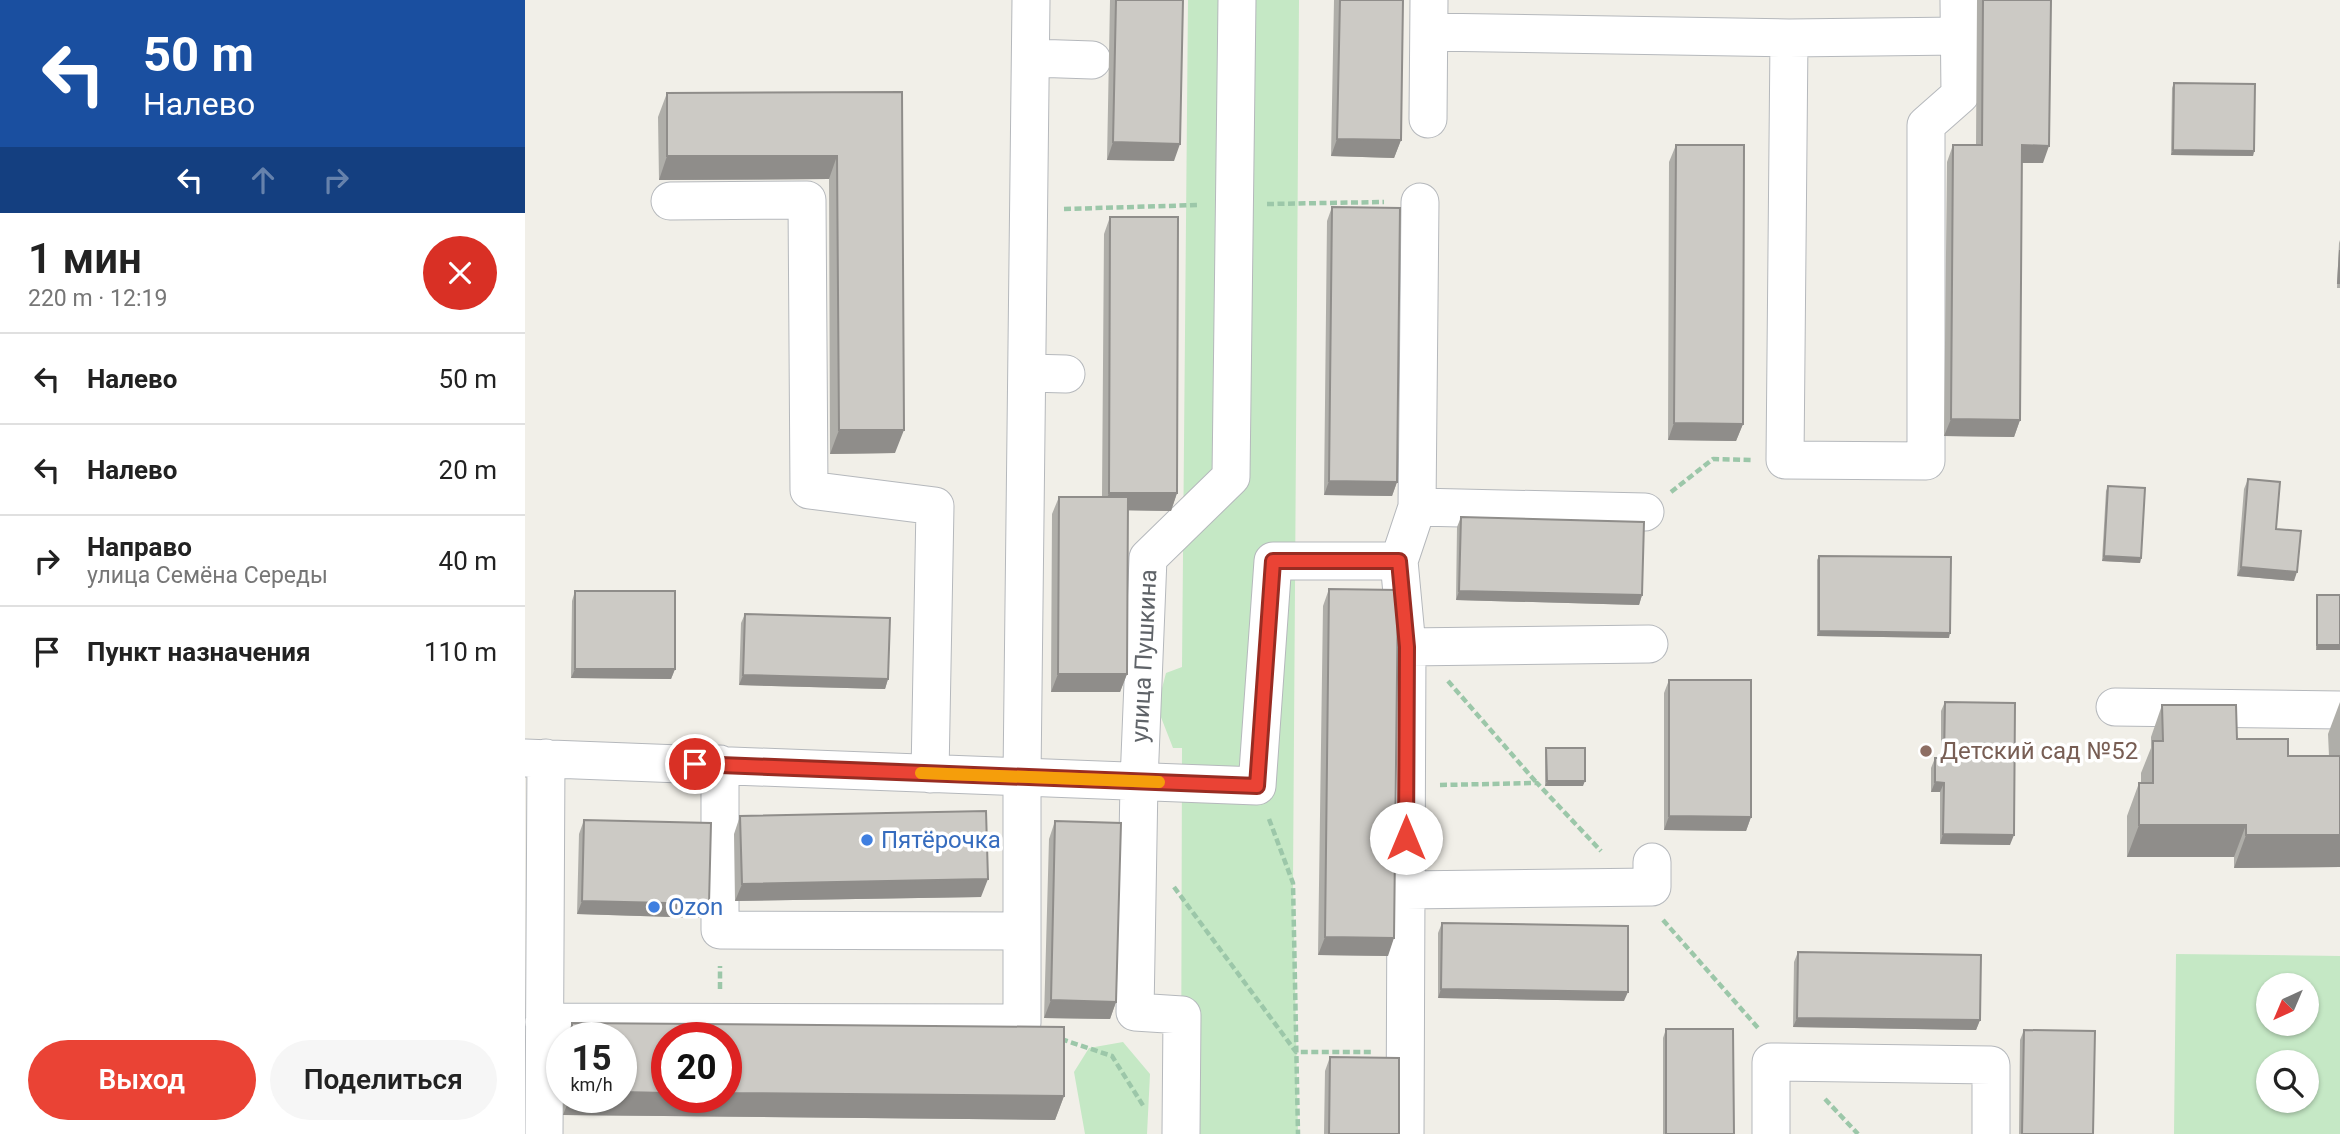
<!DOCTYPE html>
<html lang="ru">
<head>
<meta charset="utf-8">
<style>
	body { margin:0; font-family:Roboto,sans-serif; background:#f6f6f6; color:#222; height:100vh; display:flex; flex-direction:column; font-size:26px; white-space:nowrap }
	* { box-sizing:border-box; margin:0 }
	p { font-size:23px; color:#767676 }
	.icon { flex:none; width:38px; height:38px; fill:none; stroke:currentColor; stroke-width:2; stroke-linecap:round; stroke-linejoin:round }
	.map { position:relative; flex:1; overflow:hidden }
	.panel { display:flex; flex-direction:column; background:#fff; width:525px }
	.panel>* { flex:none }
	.guide { background:#1a4fa0; color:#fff; overflow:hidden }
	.needle { width:46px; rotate:224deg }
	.tools { position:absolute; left:1731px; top:973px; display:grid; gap:14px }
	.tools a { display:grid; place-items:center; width:63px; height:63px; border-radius:50%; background:#fff; box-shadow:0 2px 5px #0004; font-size:35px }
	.speed { position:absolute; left:21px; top:1022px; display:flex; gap:14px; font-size:35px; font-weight:700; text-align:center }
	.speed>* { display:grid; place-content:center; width:91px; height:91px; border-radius:50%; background:#fff; box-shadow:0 2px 5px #0004; line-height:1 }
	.speed small { font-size:18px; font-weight:400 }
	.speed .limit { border:10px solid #d22; background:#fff; color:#111 }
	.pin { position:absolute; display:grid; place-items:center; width:60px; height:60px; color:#fff; margin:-30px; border:4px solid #fff; border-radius:50%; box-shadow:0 2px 7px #0007 }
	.me { position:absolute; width:77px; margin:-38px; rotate:0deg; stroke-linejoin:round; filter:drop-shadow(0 0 5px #0008) }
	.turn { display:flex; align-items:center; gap:24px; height:147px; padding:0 28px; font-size:32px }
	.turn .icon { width:91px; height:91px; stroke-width:2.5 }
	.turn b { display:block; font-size:49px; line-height:60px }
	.lanes { display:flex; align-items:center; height:66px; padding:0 28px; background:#0003; justify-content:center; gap:35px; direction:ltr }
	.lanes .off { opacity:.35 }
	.round { display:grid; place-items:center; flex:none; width:74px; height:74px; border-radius:37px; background:#f6f6f6 }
	.summary { display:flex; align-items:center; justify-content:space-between; height:119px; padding:0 28px }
	h1 { font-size:42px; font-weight:600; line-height:52px }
	.primary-button { display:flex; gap:14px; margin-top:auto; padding:14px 28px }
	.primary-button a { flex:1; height:80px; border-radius:42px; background:#ea4335; color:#fff; font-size:28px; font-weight:600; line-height:80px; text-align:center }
	.primary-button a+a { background:#f6f6f6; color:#222 }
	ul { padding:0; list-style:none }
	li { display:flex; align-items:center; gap:21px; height:91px; padding:0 28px; border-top:2px solid #e0e0e0 }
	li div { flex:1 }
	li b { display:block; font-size:26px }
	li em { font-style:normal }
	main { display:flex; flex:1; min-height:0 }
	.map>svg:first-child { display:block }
	.green { fill:#c5e8c5; fill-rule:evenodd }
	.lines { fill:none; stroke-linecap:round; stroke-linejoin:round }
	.minor-casing { stroke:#b5b8bc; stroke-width:39 }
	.path { stroke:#9cc7a9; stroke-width:4.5; stroke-dasharray:7 3.5; stroke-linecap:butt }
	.minor { stroke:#fff; stroke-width:37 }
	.wall { fill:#afaea9 }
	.shaded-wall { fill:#8f8d8a }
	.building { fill:#cccac5; stroke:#8f8d8a; stroke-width:2 }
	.route-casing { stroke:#982c22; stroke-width:18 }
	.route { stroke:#ea4335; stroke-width:12 }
	.slow { stroke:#f59e0b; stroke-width:12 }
	.education-dot { fill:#8d6e63; stroke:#fff; stroke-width:2.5 }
	.shop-dot { fill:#3f7fe0; stroke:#fff; stroke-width:2.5 }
	.labels { text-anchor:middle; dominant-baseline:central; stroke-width:7; stroke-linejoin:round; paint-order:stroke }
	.street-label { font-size:24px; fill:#5f6368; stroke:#fff }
	.education-label { font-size:24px; fill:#785e54; stroke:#fff; text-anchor:start }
	.shop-label { font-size:24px; fill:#366cbe; stroke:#fff; text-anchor:start }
</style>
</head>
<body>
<main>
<section class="panel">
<div class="guide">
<div class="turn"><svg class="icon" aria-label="left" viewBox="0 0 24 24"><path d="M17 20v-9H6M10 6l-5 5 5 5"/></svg><div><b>50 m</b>Налево</div></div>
<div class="lanes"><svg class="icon" aria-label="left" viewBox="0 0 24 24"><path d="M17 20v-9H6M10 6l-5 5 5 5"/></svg><svg class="icon off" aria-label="ahead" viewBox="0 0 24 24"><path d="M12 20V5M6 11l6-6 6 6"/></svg><svg class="icon off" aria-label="right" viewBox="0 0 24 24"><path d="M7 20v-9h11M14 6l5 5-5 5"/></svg></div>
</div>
<div class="summary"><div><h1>1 мин</h1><p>220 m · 12:19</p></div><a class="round" style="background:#d93025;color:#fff"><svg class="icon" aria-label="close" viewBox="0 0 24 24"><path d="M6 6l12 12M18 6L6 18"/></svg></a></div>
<ul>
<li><svg class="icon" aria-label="left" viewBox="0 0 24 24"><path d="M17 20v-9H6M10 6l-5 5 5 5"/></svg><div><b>Налево</b></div><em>50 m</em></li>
<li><svg class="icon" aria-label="left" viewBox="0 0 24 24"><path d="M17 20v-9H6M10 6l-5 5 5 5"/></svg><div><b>Налево</b></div><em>20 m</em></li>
<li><svg class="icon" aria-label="right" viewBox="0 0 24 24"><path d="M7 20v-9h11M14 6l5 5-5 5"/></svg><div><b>Направо</b><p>улица Семёна Середы</p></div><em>40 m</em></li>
<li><svg class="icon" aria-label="arrive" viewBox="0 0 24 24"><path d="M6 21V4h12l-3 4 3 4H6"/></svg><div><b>Пункт назначения</b></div><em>110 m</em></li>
</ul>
<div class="primary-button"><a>Выход</a><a>Поделиться</a></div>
</section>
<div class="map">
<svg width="1815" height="1134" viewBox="0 0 1815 1134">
	<rect width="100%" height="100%" fill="#f1efe8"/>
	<path class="green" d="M663,0H774L768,883L773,1134H656L657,748H648L632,707L641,673L657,667Z
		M1651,954L1815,956V1134H1649ZM1743,985H1782V1024H1743ZM1782,1062V1101H1743V1062Z
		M598,1042L625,1074L622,1134H560L549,1072L564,1048Z"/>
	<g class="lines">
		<defs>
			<path id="minor" d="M904,32L1264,38L1434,36
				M1264,38L1260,460L1401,461V125L1435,95L1434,0
				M507,58L567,60
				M903,119L904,0
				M145,201L282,200L284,490L410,506L405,774
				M503,373L541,374
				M892,507L1120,512
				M874,561L882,647L880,1134
				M882,647L1124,644
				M1590,707L1815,710
				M0,758L732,786L748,561H874L892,507L895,202
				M195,764V930L497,931
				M881,890L1127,887V862
				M19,1022L497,1023V777L506,0
				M19,1134L21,758
				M656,1134L657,1015L610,1012L614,782L623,558L706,477L712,0
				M1246,1134V1062L1466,1065V1134"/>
		</defs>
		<use href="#minor" class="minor-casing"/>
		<path class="path" d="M742,204L859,202
			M539,209L674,205
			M1146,492L1188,459L1227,460
			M923,681L1011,782
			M915,785L1012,783L1076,851
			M744,819L768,883L773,1134
			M649,887L771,1052H847
			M1138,920L1234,1029
			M195,989V966
			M536,1039L587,1056L619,1107
			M1300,1099L1333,1134"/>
		<use href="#minor" class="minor"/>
	</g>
	<path class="wall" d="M585,0H658L649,161L582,160Z
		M809,0H878L876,140L869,158L806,156Z
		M1452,0H1526L1518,163H1497L1495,420L1489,437L1419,436L1422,162L1428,145H1451Z
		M1649,83L1729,151L1728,156L1646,155L1647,88Z
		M377,92L370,453L305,454L304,179L134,180L133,117L142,93Z
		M1151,145L1218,424L1211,441L1143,440L1144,162Z
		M807,207L872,482L867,496L799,495L802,221Z
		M585,217L652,493L646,511L603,510L602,674L595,692H526L527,514L534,497H577L579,234Z
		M1815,240V288H1812L1814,243Z
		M1723,479L1751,529L1769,581L1712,576L1719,489Z
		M1583,486L1616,558L1615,563L1577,561L1581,491Z
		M936,517L1117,595L1114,605L931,600L932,527Z
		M1294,556L1424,638L1292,636V560Z
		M804,589L863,956L793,955L798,606Z
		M50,591L150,669L146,679L46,678L47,601Z
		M1792,595H1815L1791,650V600Z
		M220,614L363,679L360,689L214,685L216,623Z
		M1144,680L1226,817L1221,831L1139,830V693Z
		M1420,702L1485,845L1415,844V792H1406V768L1410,758H1416V711Z
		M1815,702V867L1709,868V857H1602V816L1614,783H1616V773L1626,748V737L1637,705L1712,739L1763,756H1804L1803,734Z
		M1021,748L1058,786H1020V753Z
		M215,816L456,897L210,901L209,834Z
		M59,820L184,904L179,918L52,914L54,834Z
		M530,821L591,1002L585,1019L519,1018L524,839Z
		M917,923L1099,1001L913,998V933Z
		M1273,952L1455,1020L1451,1030L1268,1027L1269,962Z
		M47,1023L539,1096L530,1120L38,1115V1097H96V1038H41Z
		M1141,1029L1209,1134H1138V1038Z
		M1499,1030L1568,1134H1494L1495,1040Z
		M805,1057L874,1134H799L800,1071Z"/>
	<path class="shaded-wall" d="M812,139L876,140L869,158L806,156Z
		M588,142L655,144L649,161L582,160Z
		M1497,145L1524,146L1518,163H1491Z
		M1648,150L1729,151L1728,156L1646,155Z
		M142,156H312L304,179L134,180Z
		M1426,419L1495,420L1489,437L1419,436Z
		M1149,423L1218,424L1211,441L1143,440Z
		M314,430H379L370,453L305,454Z
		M804,481L872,482L867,496L799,495Z
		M584,493H652L646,511L577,510Z
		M1579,556L1616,558L1615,563L1577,561Z
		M1716,567L1772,572L1769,581L1712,576Z
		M934,591L1117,595L1114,605L931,600Z
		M1294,631L1425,633L1424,638L1292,636Z
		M1792,645H1815V650H1791Z
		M50,669H150L146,679L46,678Z
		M533,674H602L595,692H526Z
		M218,675L363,679L360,689L214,685Z
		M1022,781H1060L1058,786H1020Z
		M1410,782L1419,783L1415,792H1406Z
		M1144,816L1226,817L1221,831L1139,830Z
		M1614,825H1721L1709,857H1602Z
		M1418,834L1489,835L1485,845L1415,844Z
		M1721,835H1815V867L1709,868Z
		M463,879L456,897L210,901L217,884Z
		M57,901L184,904L179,918L52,914Z
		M800,937L869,938L863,956L793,955Z
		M916,989L1103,992L1099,1001L913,998Z
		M526,1000L591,1002L585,1019L519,1018Z
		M1272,1018L1455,1020L1451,1030L1268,1027Z
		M96,1092L142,1093V1097H201V1093L539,1096L530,1120L38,1115L45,1097H96Z"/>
	<path class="building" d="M591,0H658L655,144L588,142Z
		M815,0H878L876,140L812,139Z
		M1458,0H1526L1524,146L1497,145L1495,420L1426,419L1428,145H1457Z
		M1649,83L1730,84L1729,151L1648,150Z
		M377,92L379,430H314L312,156H142V93Z
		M1151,145H1219L1218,424L1149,423Z
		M807,207L875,208L872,482L804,481Z
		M585,217H653L652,493H584Z
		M1815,250V283H1813Z
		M1723,479L1755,482L1751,529L1776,531L1772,572L1716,567Z
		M1583,486L1620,488L1616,558L1579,556Z
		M534,497H603L602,674H533Z
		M936,517L1119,522L1117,595L934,591Z
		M1294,556L1426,557L1425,633L1294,631Z
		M804,589L873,590L869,938L800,937Z
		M50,591H150V669H50Z
		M1792,595H1815V645H1792Z
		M220,614L365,618L363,679L218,675Z
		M1144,680H1226V817L1144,816Z
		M1420,702L1490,703L1489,835L1418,834L1419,783L1410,782V758H1419Z
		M1637,705H1711L1712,739H1763V756H1815V835H1721V825H1614V783H1628V741H1638Z
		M1021,748H1060V781H1022Z
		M461,811L463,879L217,884L215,816Z
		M59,820L186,823L184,904L57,901Z
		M530,821L596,823L591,1002L526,1000Z
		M917,923L1103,926V992L916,989Z
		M1273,952L1456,955L1455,1020L1272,1018Z
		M47,1023L539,1027V1096L201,1093V1038H142V1093L96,1092V1038H47Z
		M1141,1029H1208L1209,1134H1141Z
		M1499,1030L1570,1031L1568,1134H1497Z
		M805,1057L874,1058V1134H804Z"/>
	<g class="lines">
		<defs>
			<path id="route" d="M170,764L732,786L748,561H874L882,647L881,838"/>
		</defs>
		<use href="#route" class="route-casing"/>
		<use href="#route" class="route"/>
		<path class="slow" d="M396,773L634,782"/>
	</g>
	<circle class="education-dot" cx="1401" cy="751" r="7"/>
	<g class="shop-dot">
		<circle cx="342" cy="840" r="7"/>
		<circle cx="129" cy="907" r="7"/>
	</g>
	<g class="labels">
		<g class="street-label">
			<text transform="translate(619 656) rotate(-87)">улица Пушкина</text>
		</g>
		<g class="education-label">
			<text x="1415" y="751">Детский сад №52</text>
		</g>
		<g class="shop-label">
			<text x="356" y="840">Пятёрочка</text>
			<text x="143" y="907">Ozon</text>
		</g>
	</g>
</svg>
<div class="tools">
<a><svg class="needle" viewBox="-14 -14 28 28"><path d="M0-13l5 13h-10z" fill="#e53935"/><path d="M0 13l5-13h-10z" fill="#767676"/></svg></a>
<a><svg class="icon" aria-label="search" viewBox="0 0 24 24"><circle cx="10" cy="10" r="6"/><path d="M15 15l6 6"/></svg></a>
</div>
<div class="speed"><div>15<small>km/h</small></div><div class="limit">20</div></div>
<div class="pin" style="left:170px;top:764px;background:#d93025"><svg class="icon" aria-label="arrive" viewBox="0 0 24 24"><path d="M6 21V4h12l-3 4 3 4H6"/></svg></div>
<svg class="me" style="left:881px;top:838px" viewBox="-20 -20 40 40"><circle r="19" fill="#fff"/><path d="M0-13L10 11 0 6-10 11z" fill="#ea4335"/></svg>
</div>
</main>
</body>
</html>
